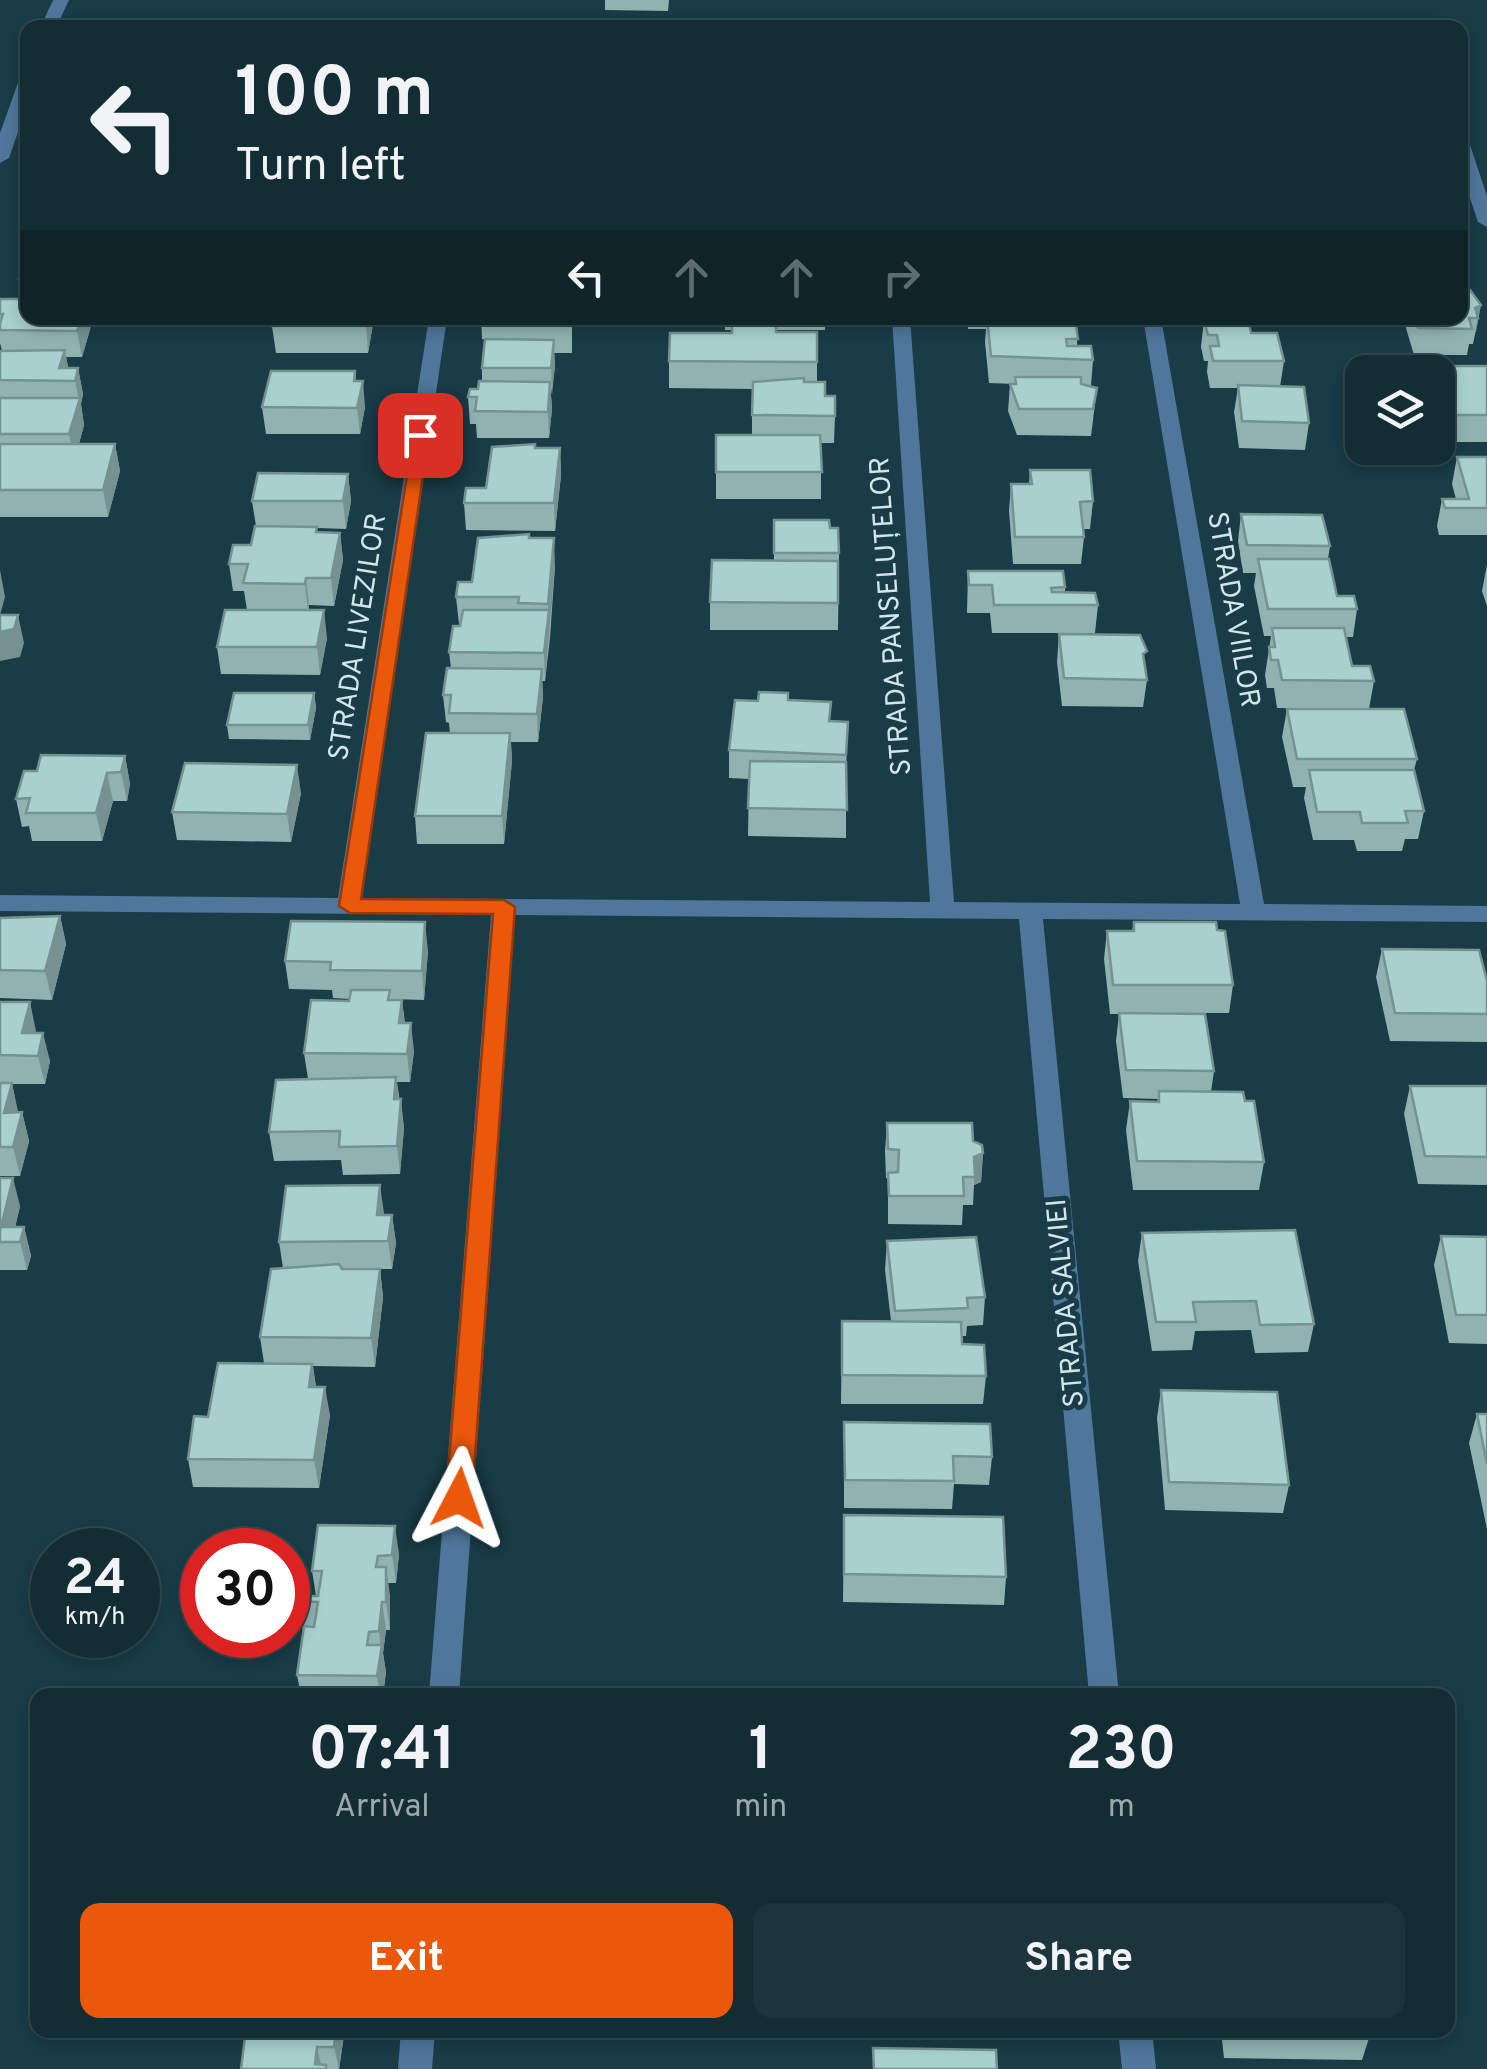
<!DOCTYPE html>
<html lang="en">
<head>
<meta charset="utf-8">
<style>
	body { margin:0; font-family:Overpass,sans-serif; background:#1c353c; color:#f1f3f6; height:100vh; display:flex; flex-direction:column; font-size:38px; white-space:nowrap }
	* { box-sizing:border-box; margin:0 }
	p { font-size:32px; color:#9da8ac }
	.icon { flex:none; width:55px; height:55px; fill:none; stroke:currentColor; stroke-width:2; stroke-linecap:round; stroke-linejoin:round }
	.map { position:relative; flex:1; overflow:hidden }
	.side { position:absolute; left:30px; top:1688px; width:1425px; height:350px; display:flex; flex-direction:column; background:#132d34; border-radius:20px; box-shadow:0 5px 15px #0003,0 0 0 2px #32494f }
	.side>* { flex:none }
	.banner { position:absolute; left:20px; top:20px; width:1448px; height:305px; border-radius:20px; box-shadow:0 5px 15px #0003,0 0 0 2px #32494f; background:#132d34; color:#f1f3f6; overflow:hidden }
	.buttons { position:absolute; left:1345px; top:355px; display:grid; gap:20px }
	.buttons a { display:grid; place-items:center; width:110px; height:110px; border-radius:20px; background:#132d34; box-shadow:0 5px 15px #0003,0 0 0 2px #32494f; font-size:50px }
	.speed { position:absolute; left:30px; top:1528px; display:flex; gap:20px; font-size:50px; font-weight:700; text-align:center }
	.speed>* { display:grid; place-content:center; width:130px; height:130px; border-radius:50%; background:#132d34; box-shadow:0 5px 15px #0003,0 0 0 2px #32494f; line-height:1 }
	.speed small { font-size:25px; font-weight:400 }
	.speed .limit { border:15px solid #d22; background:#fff; color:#111 }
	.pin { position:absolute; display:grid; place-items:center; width:85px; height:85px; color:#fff; margin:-42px; border-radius:20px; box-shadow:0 5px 15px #0006 }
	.me { position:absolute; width:110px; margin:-55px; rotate:4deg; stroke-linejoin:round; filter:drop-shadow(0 0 8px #0008) }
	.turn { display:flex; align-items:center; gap:35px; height:210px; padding:0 50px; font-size:45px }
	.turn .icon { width:130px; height:130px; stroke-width:2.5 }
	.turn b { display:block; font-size:70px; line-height:85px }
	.lanes { display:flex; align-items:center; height:95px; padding:0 50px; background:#0003; justify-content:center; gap:50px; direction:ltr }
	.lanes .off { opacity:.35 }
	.eta { display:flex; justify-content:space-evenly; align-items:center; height:170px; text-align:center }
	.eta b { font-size:60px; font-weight:700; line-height:70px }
	.cta { display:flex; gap:20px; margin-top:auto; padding:20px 50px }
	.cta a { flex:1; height:115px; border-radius:20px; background:#ea580c; color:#fff; font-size:40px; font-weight:700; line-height:115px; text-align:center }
	.cta a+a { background:#1c353c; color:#f1f3f6 }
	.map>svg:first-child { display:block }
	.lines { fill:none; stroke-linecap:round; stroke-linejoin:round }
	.minor { fill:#4f769b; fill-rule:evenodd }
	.wall { fill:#90b3b2 }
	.shaded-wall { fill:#759291 }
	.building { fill:#a7d0cf; stroke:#759291; stroke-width:2.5 }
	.route { fill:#ea580c; stroke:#983908; stroke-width:2.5 }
	.labels { text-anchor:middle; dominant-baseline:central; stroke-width:10; stroke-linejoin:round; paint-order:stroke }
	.street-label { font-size:28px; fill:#d3e6ed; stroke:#193c46 }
</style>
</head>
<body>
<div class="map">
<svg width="1487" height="2069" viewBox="0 0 1487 2069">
	<rect width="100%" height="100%" fill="#193c46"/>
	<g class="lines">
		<path class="minor" d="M53,0H69L56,28H40Z
			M28,72V103L9,158L0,163V133L20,77Z
			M1460,137L1469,142L1487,196V227L1478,222L1460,168Z
			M429,318H447L362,898L930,902L892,318H910L954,902L1240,904L1143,318H1161L1264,904L1487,906V922L1043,919L1119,1695H1089L1019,919L515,915L459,1695H429L491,915L0,911V895L338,898Z
			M401,2030H435L432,2069H398Z
			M1118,2030H1152L1156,2069H1122Z"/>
	</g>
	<path class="wall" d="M605,0H669L668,11L605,10Z
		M28,223V253L23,230Z
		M28,266V318L91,326L82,357H66L68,368H78L83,394L81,404L84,425L79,444H115L120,471L108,517H0V351H2L0,343V299H22L19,279Z
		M1481,305L1473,344H1469L1467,355H1414L1403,318H1460Z
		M481,318L572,319V353H554L555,366L551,395L552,409L549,438H477L476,424H470L468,397L478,389L482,381V368L485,339H482Z
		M725,318H825V330H776V332H817V382L825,396L835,416L834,443H821V499H716V435H752V389L669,388V361L732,333V330H725Z
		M968,318H1078L1077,346L1093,360L1091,386L1097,388L1091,436L1017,435L1008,411L1010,384H1015L989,383L985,342L986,329H968Z
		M1208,318H1263V323H1249L1251,333L1284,361L1280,387L1309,423L1305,450L1239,448L1234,412L1238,388H1210L1207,372L1208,361H1204L1201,347L1204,320H1209Z
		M373,324L368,353H276L272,326Z
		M1430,366H1487V442H1441L1438,432V372H1429Z
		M355,371L356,381L365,407L360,434H266L262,407Z
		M560,448L561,475L555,531L466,530L464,503L486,488Z
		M1457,457H1487V535H1439L1437,526L1442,499H1456L1452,484Z
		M1030,470L1093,501L1090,529H1083L1084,537L1081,564H1013L1009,511L1011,484H1029Z
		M348,474L351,501L346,529L317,528V532L340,533L343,560L334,606L309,605V610L327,638L320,675L221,674L217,647L247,610L244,591H233L229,564L251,545L256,526L252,501Z
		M1241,514L1330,546L1328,559L1337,596L1357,609L1353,637H1346L1352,666L1374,681L1369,709L1417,759L1414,770L1424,811L1418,839H1405L1402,851H1357L1354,840H1313L1304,798L1306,787H1293L1282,737L1287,709H1363L1277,708L1274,688H1267L1265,675L1271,636H1264L1254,586L1256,573H1243L1238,541Z
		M774,520L830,528L839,553L838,630H710V602L774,561Z
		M529,534L530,538L555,566L550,638L545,681H542L543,697L538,742H511L512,761L504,844H417L415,816L450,733L449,723L446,722L443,695L451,668L449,652L460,624H459L456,597Z
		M1487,565V606L1482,591Z
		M968,571L1065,587V592L1098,605L1095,633H992L990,613H967Z
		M1059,634L1145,671L1147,680L1143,707L1062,706L1057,662Z
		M314,693L316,708L310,740L229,739L227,725Z
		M788,700L831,721L848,722L846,769V838L748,836L749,779L729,778V750L758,701Z
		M125,756L130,784L127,801H113L102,841H32L29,826L22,827L16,799Z
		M301,793L291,842L177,840L172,812Z
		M60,916L66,944L52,1000L0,998V918Z
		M1134,922L1217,930L1233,985L1229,1013H1186L1214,1071L1211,1092L1264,1162L1259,1190H1133L1126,1130L1130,1101H1157L1158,1099L1123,1098L1116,1041L1119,1014H1110L1104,959L1107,931H1132Z
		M1382,949L1487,981V1042L1390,1041L1376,977Z
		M428,951L424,1000L391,999L402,1000L405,1023L414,1051L410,1082H397L404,1128L400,1174L343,1175L341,1160L274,1161L269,1132L308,1079L304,1053L349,999L333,998L332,990L289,989L285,961Z
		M0,1002H30L35,1033L50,1061L45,1084H12L18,1113L22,1112L29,1141L20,1176H0Z
		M1410,1086H1487V1185L1418,1184L1404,1114Z
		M887,1123L973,1141L983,1153L981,1182L974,1185L973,1205H963L962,1225L888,1224V1178H886L885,1151Z
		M0,1178L20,1206L15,1227H24L31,1256L27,1270H0Z
		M383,1215H392L396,1243L392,1269H380L383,1297L375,1367L313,1366L316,1387L330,1415L319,1488L193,1487L188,1459L208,1417L264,1363L260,1337L283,1268L279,1242Z
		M1142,1233L1314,1324L1308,1352L1255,1353L1251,1330L1195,1331L1192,1350L1152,1351L1138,1261Z
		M1441,1236L1487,1237V1344L1449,1343L1434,1265Z
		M887,1241L985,1297L983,1325L967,1326L966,1336H961L962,1344L986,1376L983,1404H841L842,1321H891L885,1270Z
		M1161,1390L1289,1485L1283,1513L1165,1510L1157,1418Z
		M1477,1414H1487V1529L1469,1443Z
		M844,1422L992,1457L989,1485L954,1484L952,1509L844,1508Z
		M844,1515L1006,1577L1004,1605L843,1602Z
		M318,1525L399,1554L396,1583H388L390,1630H386L383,1653L386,1672L383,1695H301L297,1675L304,1628H300L295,1601L316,1596L312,1571Z
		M246,2030H343L344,2035L339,2069H241Z
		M1221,2030H1369L1370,2035L1362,2060L1224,2058Z"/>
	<path class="shaded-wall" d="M1481,305L1476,332H1475L1478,318L1475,308Z
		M81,318H90L91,326L82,357L77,331Z
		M367,318H372L373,324L368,353L366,326Z
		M554,340L555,366L552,395L551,368Z
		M65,350L70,377L59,368Z
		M78,368L83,394L81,404L84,425L74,461L69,434L79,401L75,381Z
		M363,381L365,407L360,434L357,408Z
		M550,382L552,409L549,438L548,412Z
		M115,444L120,471L108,517L103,490Z
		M560,448L561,475L555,531L554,503Z
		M348,474L351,501L346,529L343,501Z
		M340,533L343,560L334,606L331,578Z
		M554,538L555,566L545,681L544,653Z
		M0,570L5,597L0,615Z
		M306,578L309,605L308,612L305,584Z
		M324,610L327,638L320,675L317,647Z
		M18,615L24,643L20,657L0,661V632Z
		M542,669L543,697L538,742L537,714Z
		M314,693L316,708L310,740L308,725Z
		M510,733L512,761L504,844L502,816Z
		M125,756L130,784L127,801L121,772Z
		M297,765L301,793L291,842L287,814Z
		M107,773L113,801L102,841L96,813Z
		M60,916L66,944L52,1000L45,971Z
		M425,922L428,951L424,1000L422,971Z
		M402,1000L405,1028L399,1023Z
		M30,1002L36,1031L30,1056L22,1033Z
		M411,1023L414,1051L410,1082L407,1054Z
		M43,1033L50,1061L45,1084L38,1056Z
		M396,1077L400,1106L394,1099Z
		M12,1083L18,1112L4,1113Z
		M401,1099L404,1128L400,1174L397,1146Z
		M22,1112L29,1141L20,1176L13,1147Z
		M983,1153L981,1182L974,1185V1157Z
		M13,1178L20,1206L12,1242L1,1227Z
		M380,1185L384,1213L380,1244L377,1215Z
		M392,1215L396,1243L392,1269L388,1241Z
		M24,1227L31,1256L27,1270L20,1242Z
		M380,1269L383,1297L375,1367L371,1338Z
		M312,1364L317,1392L309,1387Z
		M325,1387L330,1415L319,1488L314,1460Z
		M395,1526L399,1554L396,1583L392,1555Z
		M386,1567L390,1595V1630L386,1602Z
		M382,1602L386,1630L383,1653L386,1672L383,1695H380L377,1676L381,1650L379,1631Z
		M336,2030H343L344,2035L339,2069L334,2047Z
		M317,2047L322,2069L315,2064Z"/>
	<path class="building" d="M28,266V283H23L19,279Z
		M1460,290H1470L1481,305L1475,308L1478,318H1469L1472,329L1418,328L1415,318H1460Z
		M0,299H28V318H81L77,331L0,330V323L3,314H0Z
		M274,318H367L366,326H272Z
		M488,318L572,319L571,326H487Z
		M987,318H1075L1078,339H1066L1067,346H1091L1093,360L991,356Z
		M1204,320H1248L1251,333H1277L1284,361H1213L1210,346H1219L1217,335H1208Z
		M732,322H776V332H817V362L669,361L670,333H732Z
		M485,339L554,340L551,368H482Z
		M65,350L59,368H78L75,381L0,380V351Z
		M1430,366H1487V415H1446L1438,389V372H1432Z
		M271,371H355L354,381H363L357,408L262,407Z
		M1015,377H1081V384L1097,388L1093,409H1019L1010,384H1016Z
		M804,378V382H825V396H835V416L752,415L753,382Z
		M479,381L550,382L548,412L475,411L477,397H468L470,389H478Z
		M1238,385L1304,387L1309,423L1242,421Z
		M0,398H80L69,434H0Z
		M716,435H820L822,472H716Z
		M0,444H115L103,490H0Z
		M535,444V448H560L554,503H464L466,488H486L492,447Z
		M1457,457H1487V508H1445L1442,499H1469Z
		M1030,470H1090L1093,501L1080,502L1084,537H1015L1011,484H1032Z
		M258,473L348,474L343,501H252Z
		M1241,514L1322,515L1330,546L1247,545Z
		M774,520H829L830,528H838L839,553H774Z
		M255,526L317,527L316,532L340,533L331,578H306L305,584L243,583L248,564H229L233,545H251Z
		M529,534V538H554L548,604L518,603L519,597H456L458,582H472L478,538Z
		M1258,559H1329L1337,596H1354L1357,609H1268Z
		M712,560L838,561V603L710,602Z
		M968,571H1063L1065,587L1051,588L1052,592L1095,593L1098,605H994L992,585H969Z
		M225,610H324L317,647H217Z
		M463,610H549L544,653L449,652L453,626H460Z
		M0,615H18L14,629L0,632Z
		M1272,628H1344L1352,666H1370L1374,681L1282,680L1278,660H1271L1269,647H1275Z
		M1059,634L1140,635L1147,651L1143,654L1147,680L1064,678Z
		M447,668L542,669L537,714L449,713L451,695H443Z
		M759,692L788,693V700L831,702L829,721L848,722L846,755L729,750L735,700L758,701Z
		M234,693H314L308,725H227Z
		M1287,709H1404L1417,759H1297Z
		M426,733H510L502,816H415Z
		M41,755L125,756L121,772L107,773L96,813H26L30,798L16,799L24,771H37Z
		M750,761L846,762L847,810L748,808Z
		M185,763L297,765L287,814L172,812Z
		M1309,770H1414L1424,811H1405L1408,823H1362L1360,812H1317Z
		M60,916L45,971L0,970V918Z
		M291,921L425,922L422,971L330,970L331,962L285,961Z
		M1134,922H1216L1217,930L1225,931L1233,985H1113L1107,931H1134Z
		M1382,949L1479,950L1487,981V1014L1395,1013Z
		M351,990H390L388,1000H402L399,1023H411L407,1054L304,1053L311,1000L349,1001Z
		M0,1002H30L22,1033H43L38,1056L0,1055Z
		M1119,1013L1205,1014L1214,1071L1126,1070Z
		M396,1077L394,1099H401L397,1146L339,1147L340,1131L269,1132L276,1080Z
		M0,1083H12L4,1113L22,1112L13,1147H0Z
		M1410,1086H1487V1157L1425,1156Z
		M1159,1091L1243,1092L1245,1101H1254L1264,1162L1137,1161L1130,1101L1159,1102Z
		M887,1123H972L973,1141L982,1145L983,1153L974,1157L975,1177H963L964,1196H889L888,1173L898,1172L899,1150L888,1149Z
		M0,1178H13L1,1227H24L20,1242H0Z
		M380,1185L377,1215H392L388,1241L279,1242L286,1186Z
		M1295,1230L1314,1324L1260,1325L1256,1301L1193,1302L1196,1322H1156L1142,1233Z
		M1441,1236L1487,1237V1315H1456Z
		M976,1237L985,1297L967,1298L968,1308L895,1311L887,1241Z
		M339,1264L342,1269H380L371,1338L260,1337L271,1269Z
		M842,1321L961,1322L962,1344L984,1345L986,1376L842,1375Z
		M218,1363L312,1364L309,1387H325L314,1460L188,1459L194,1416L208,1417Z
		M1161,1390L1277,1392L1289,1485L1169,1482Z
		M1477,1414H1487V1464Z
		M844,1422L990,1424L992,1457L953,1456L954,1481L845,1480Z
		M844,1515L1003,1517L1006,1577L844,1574Z
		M318,1525L395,1526L392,1555L378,1556L376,1567H386V1602H382L379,1631L369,1632L367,1645H382L377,1676L297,1675L304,1626L314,1627L318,1602L295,1601V1596H318L322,1571H312Z
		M246,2030H336L334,2047H317L315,2064L326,2065V2069H241Z
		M1230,2030H1369L1370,2035L1230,2032Z
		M873,2048L996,2050L997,2069H874Z"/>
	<path class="route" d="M414,431L429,435L361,899L504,900L515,907L472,1498L459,1509L446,1498L493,914L350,913L339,906Z"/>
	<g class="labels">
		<g class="street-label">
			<text transform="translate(1232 610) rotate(80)">STRADA VIILOR</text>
			<text transform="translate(892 616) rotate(-94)">STRADA PANSELUȚELOR</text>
			<text transform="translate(359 637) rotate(-81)">STRADA LIVEZILOR</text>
			<text transform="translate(1067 1303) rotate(-95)">STRADA SALVIEI</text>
		</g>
	</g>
</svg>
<div class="buttons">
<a><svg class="icon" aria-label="layers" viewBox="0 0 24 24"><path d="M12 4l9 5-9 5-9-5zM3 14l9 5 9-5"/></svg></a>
</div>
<div class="speed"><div>24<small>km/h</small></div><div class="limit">30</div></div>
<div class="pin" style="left:420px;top:435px;background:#d93025"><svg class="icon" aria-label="arrive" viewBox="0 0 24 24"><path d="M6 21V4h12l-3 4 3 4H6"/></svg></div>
<svg class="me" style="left:459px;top:1498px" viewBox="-20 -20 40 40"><path d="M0-17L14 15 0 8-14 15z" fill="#ea580c" stroke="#fff" stroke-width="4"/></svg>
<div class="banner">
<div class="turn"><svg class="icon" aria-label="left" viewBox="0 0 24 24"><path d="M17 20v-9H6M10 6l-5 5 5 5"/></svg><div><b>100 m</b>Turn left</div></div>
<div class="lanes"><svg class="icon" aria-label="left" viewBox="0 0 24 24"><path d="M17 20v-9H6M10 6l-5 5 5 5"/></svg><svg class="icon off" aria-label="ahead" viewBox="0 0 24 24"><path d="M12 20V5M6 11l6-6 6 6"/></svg><svg class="icon off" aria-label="ahead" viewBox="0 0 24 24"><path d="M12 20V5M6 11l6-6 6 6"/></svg><svg class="icon off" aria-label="right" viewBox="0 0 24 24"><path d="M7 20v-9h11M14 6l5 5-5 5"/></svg></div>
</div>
<section class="side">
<div class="eta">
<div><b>07:41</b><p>Arrival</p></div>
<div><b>1</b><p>min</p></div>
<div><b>230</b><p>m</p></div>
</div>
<div class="cta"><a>Exit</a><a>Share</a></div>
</section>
</div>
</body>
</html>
